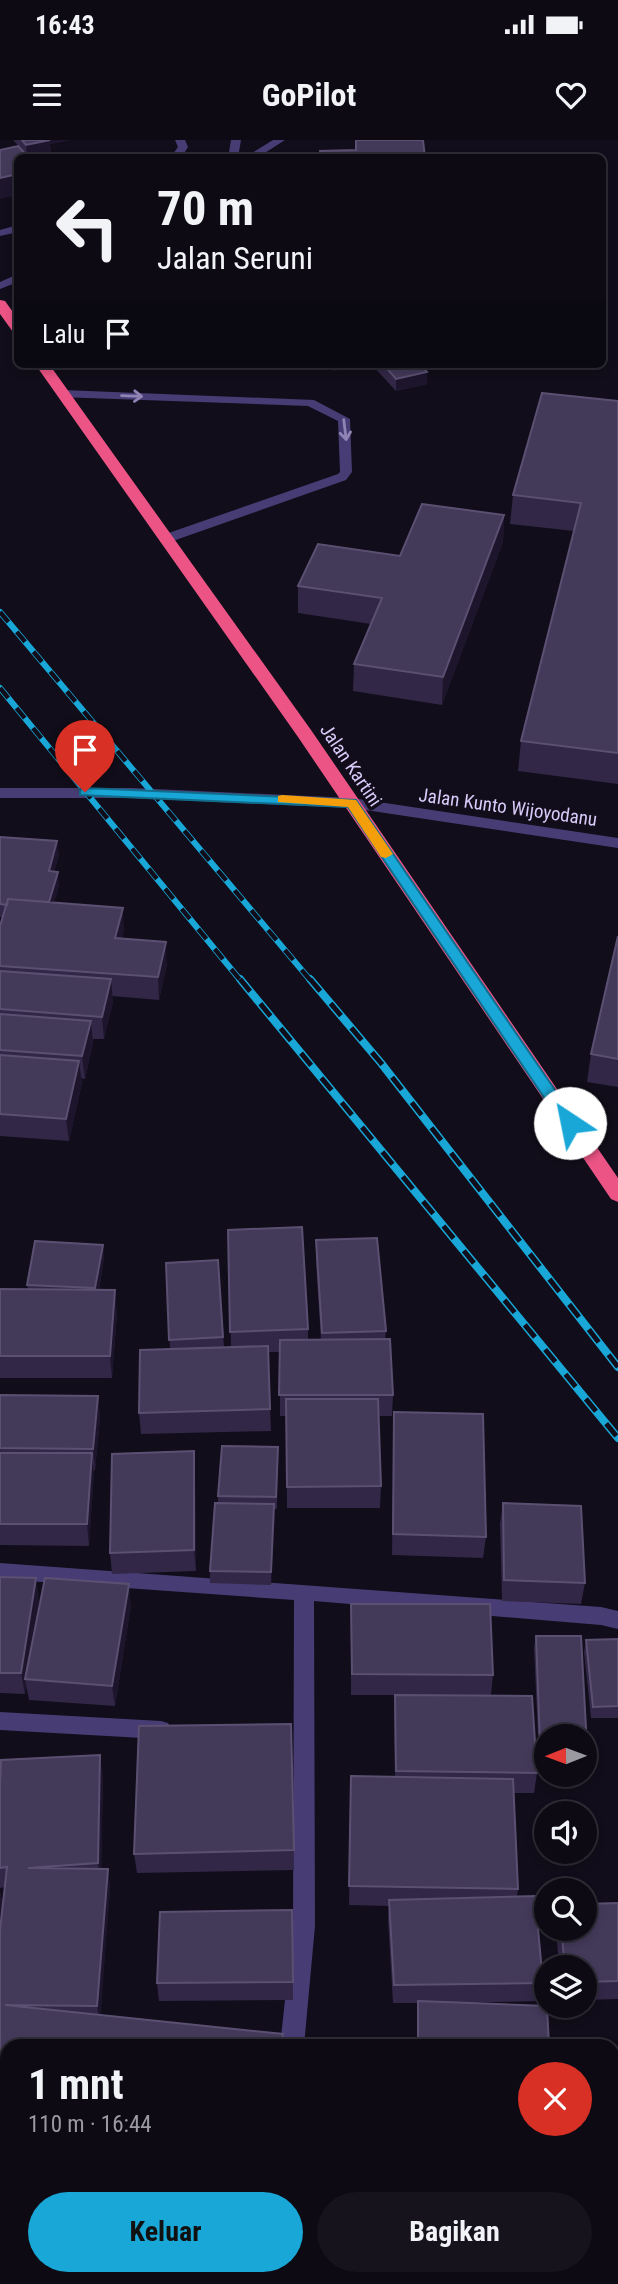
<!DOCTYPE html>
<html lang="id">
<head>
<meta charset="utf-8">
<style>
	body { margin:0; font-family:"Roboto Condensed",sans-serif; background:#16131d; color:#f1f3f6; height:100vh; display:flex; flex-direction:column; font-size:26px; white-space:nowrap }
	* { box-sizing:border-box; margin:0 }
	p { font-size:23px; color:#9a9aa0 }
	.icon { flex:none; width:38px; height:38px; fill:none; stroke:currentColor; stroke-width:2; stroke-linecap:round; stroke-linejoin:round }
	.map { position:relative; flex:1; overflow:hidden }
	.side { position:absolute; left:0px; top:1899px; width:620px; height:247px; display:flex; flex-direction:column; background:#0d0a14; border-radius:21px 21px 0 0; box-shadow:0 4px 10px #0003,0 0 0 2px #2d2b34 }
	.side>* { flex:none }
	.banner { position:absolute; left:14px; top:14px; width:592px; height:214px; border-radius:10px; box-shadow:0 4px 10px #0003,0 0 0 2px #2d2b34; background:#0d0a14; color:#f1f3f6; overflow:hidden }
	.needle { width:46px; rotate:269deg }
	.controls { position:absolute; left:534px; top:1584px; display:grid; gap:14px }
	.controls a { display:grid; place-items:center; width:63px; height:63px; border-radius:50%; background:#0d0a14; box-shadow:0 4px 10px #0003,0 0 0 2px #2d2b34; font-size:35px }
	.pin { position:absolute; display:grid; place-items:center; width:60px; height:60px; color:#fff; margin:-72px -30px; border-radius:50% 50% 50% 0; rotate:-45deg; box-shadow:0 0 7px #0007 }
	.pin .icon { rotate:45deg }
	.me { position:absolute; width:77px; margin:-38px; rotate:326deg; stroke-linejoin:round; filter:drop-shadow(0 0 5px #0008) }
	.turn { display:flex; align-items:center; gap:24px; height:147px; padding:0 28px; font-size:32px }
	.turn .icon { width:91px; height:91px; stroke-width:2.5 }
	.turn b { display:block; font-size:49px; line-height:60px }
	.then { display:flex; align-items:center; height:66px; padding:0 28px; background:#0003; gap:14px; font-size:26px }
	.round { display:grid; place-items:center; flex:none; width:74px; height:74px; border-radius:37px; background:#16131d }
	.summary { display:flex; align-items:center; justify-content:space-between; height:119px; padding:0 28px }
	h1 { font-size:42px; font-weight:700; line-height:52px }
	.button { display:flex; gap:14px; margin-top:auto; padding:14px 28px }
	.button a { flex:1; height:80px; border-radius:42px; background:#19a7d7; color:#111; font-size:28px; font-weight:700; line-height:80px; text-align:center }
	.button a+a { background:#16131d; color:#f1f3f6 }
	.status { display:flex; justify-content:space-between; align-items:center; height:49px; padding:0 35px; background:#0d0a14; direction:ltr }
	.status svg { height:19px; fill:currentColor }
	header { display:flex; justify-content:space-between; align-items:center; height:91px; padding:0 28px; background:#0d0a14; font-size:32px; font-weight:700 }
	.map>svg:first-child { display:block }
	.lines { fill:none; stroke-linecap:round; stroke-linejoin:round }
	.minor { fill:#473d74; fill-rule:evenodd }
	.highway { fill:#eb5485; fill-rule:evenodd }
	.rail-far1-casing { stroke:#19a7d7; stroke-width:6 }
	.rail-casing { stroke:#19a7d7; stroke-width:8 }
	.rail-far1 { stroke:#110d1a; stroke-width:4.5; stroke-dasharray:13; stroke-linecap:butt }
	.rail { stroke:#110d1a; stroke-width:5; stroke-dasharray:16; stroke-linecap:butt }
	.wall { fill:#322746 }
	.shaded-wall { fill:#1d152c }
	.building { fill:#433959; stroke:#5b5072; stroke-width:2 }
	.oneway { stroke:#9084b6 }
	.route { fill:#19a7d7; stroke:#106d8c; stroke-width:2 }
	.slow { fill:#f59e0b }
	.labels { text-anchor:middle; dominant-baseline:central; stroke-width:7; stroke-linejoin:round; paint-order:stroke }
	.street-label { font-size:19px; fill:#d8cbf9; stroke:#110d1a }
</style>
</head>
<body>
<div class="status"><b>16:43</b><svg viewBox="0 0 49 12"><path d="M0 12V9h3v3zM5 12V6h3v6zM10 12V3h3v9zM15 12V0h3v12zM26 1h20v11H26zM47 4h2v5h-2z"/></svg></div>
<header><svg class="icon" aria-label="menu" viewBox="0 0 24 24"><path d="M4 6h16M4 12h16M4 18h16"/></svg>GoPilot<svg class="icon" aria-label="heart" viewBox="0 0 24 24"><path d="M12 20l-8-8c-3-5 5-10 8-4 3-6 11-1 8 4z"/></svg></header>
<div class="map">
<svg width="618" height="2144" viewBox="0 0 618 2144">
	<rect width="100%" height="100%" fill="#110d1a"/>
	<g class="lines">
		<path class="minor" d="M175,0H185L188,7L181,18H170L178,7Z
			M231,0H241L238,18H228Z
			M273,0H285L257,18H244Z
			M18,85V92L0,96V90Z
			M18,134V142L0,149V142Z
			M63,250L314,260L350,279L352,332L346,340L170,402H160V396L338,334L340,332L338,281L308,266L59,257V251Z
			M0,648H132L352,658L618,698V708L352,668L132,658H0Z
			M0,1423L601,1467L618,1471V1489L601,1485L314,1461L315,1786L304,1906H280L293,1786L294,1460L0,1439Z
			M0,1572L161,1581L168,1583L172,1590L168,1597L161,1599L0,1590Z
			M0,2009L7,2010V2034L0,2033Z
			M252,2138H276V2144H252Z"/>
		<path class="highway" d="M0,160L5,161L18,179V193L13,192L0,174Z
			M35,224H49L311,590L618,1038V1062L611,1059L298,597Z"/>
		<defs>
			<path id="rail-far1" d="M0,472L311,841
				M0,548L241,841"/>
			<path id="rail" d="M240,839L618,1298
				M310,839L381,923L618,1227"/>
		</defs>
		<use href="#rail-far1" class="rail-far1-casing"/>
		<use href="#rail" class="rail-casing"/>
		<use href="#rail-far1" class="rail-far1"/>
		<use href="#rail" class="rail"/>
	</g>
	<path class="wall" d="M13,0H70L50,4L51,12L27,16L4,9L23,11Z
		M328,224H363L334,231Z
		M371,224H420L427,244L396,251Z
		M618,261V644L518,631L521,601L574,391L510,384L513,355Z
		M504,375L503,402L442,565L353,551L354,524L371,484L298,473V446L400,416Z
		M0,697L59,715L54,731L59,745L54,763L124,790L122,798L167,824L159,860L112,856L113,862L104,899H93V903L85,939L81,938L82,943L69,1001L0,996V786L3,777H0Z
		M618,796V947L587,942L591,914Z
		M228,1090L308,1189V1200H321L316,1122V1100L386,1191L385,1199L393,1255L392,1276H378L381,1346L380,1368H287L286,1276H280V1212H268L271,1291L141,1294L139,1273L170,1209L166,1123L218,1120L224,1207H231Z
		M103,1105L104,1118L99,1150L117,1172L112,1238H0V1149H28L27,1145Z
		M0,1255L98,1256L100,1278L95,1330H94L89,1406L0,1405Z
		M394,1272L486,1397L483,1418L392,1415Z
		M278,1307L277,1369H274L271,1445L210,1443V1431L218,1363V1356Z
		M195,1332L196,1431L112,1434L110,1413Z
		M503,1363L585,1443L581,1464L502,1461L500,1384Z
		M0,1437L39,1459L34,1494L131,1465L115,1566L29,1560L26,1545L25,1554L0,1553Z
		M351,1464L493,1535L491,1555H351Z
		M536,1496H581L587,1607L585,1618L584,1596H546V1617H539L534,1508Z
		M618,1499V1578H591L584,1512L586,1500Z
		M395,1555L537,1633L534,1653H514L518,1749L517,1757L543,1843L540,1861L445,1863L549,1906H417L418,1863H393L388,1779L389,1766L349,1765L351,1636L395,1637L394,1575Z
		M291,1584L294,1730L137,1733L134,1714Z
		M103,1635L101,1729H108L110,1748L100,1875L283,1894V1906H7V2007L0,2006V1752L3,1764L5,1747L0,1748V1645Z
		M618,1763V1859L584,1860V1827H559L556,1788H584Z
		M292,1770L293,1860L159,1861L157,1843Z
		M612,1936H618V2043H612Z
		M330,2138H421L420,2144H330Z
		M440,2138H532L531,2144H441Z
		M544,2138H612L618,2144H544Z"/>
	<path class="shaded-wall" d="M44,0H70L50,4L51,12L27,16L26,5Z
		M18,34V55L0,59V38Z
		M334,224H363L334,231Z
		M427,232V244L396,251V239Z
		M504,375L503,402L442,565L443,537Z
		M57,701L59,715L51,744L49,731Z
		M58,732L59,745L49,781L48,768Z
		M123,768L124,790L117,820L115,798Z
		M166,802L167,824L159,860L158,837Z
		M111,839L113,862L104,899L102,877Z
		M91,881L93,903L85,939L82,916Z
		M79,921L82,943L69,1001L66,979Z
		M103,1105L104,1118L97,1161L95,1148Z
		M115,1150L117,1172L112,1238L110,1216Z
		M98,1256L100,1278L95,1330L93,1309Z
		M194,1311L195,1332L196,1431L194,1410Z
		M92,1313L94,1334L89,1406L87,1384Z
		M274,1364L275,1377L271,1445V1432Z
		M36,1438L39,1459L27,1539H25L26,1545L25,1554L21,1533Z
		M129,1444L131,1465L115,1566L112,1546Z
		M100,1615L103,1635L101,1743L98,1723Z
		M108,1729L110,1748L100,1884L97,1866Z
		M0,1752L4,1771L0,1796Z"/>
	<path class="building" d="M22,0H50L26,5Z
		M356,0H423L425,18H321L320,11L356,10Z
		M18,6L29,18H18V34L0,38V10Z
		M383,224H420L427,232L396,239Z
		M542,253L618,261V613L521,601L581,363L513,355Z
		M422,364L504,375L443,537L354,524L382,458L298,446L318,404L400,416Z
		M0,697L57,701L49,731L58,732L49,762L8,759L7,765L0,764Z
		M8,759L123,768L115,798L166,802L158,837L0,826V786Z
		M618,796V919L591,914Z
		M0,831L111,839L102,877L0,869Z
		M0,874L91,881L82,916L0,910Z
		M0,915L79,921L66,979L0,974Z
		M302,1087L308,1189L230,1192L228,1090Z
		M377,1098L386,1191L322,1193L316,1100Z
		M35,1101L103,1105L95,1148L27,1145Z
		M218,1120L223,1197L169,1200L166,1123Z
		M0,1149L115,1150L110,1216H0Z
		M390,1199L393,1255H279L280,1200Z
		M268,1206L270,1269L139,1273L140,1210Z
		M0,1255L98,1256L93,1309L0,1308Z
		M286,1259H378L381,1346L287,1347Z
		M394,1272L483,1274L486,1397L393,1394Z
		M222,1306L278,1307L276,1357L218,1356Z
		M194,1311V1410L110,1413L112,1314Z
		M0,1313H92L87,1384H0Z
		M215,1363L274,1364L271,1432L210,1431Z
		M503,1363L581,1366L585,1443L504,1440Z
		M0,1437L36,1438L21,1533H0Z
		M45,1438L129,1444L112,1546L25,1539Z
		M351,1464H490L493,1535L352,1534Z
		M536,1496H581L587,1607H584V1596H546V1606L540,1605Z
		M618,1499V1566L593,1567L586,1500Z
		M395,1555L532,1556L537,1633L396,1631Z
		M291,1584L294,1710L134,1714L139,1586Z
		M100,1615L98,1723L28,1728L108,1729L97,1866L5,1865L283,1894L281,1906H7V1990L0,1989V1790L7,1727L0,1728V1645L1,1620Z
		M351,1636L513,1639L518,1749L349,1746Z
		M535,1756L543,1843L394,1845L389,1760Z
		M618,1763V1841L584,1842V1827H565L561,1788H584V1764Z
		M292,1770L293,1842L157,1843L160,1772Z
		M418,1861L547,1866L549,1906H418Z
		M612,1936H618V2026H616L612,1998Z
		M612,2076L618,2126V2144H549V2138H612Z
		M126,2138H241L240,2144H126Z"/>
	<defs><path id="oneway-shaft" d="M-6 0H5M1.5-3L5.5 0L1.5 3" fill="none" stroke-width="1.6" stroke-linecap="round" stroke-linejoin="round" transform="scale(1.75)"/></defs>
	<g class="oneway">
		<use href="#oneway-shaft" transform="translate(132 256) rotate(2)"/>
		<use href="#oneway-shaft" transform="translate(345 290) rotate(83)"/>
	</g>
	<path class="route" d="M85,648L356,660L575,979L577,983L575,987H564L348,667L80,655V649Z"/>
	<path class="slow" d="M282,655L356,660L393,714L386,718L381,717L348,667L278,662V656Z"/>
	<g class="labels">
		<g class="street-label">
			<text transform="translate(351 625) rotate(56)">Jalan Kartini</text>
			<text transform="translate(508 667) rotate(8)">Jalan Kunto Wijoyodanu</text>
		</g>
	</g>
</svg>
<div class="controls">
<a><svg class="needle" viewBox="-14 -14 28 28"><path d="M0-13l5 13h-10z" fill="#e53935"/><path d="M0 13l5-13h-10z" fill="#9a9aa0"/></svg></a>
<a><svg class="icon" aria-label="sound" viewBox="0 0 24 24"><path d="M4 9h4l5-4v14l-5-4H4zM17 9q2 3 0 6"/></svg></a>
<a><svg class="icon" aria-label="search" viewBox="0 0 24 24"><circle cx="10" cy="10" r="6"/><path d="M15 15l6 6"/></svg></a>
<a><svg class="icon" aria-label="layers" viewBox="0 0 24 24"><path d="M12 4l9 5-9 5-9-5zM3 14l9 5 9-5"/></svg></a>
</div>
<div class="pin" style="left:85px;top:652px;background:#d93025"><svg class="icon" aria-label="arrive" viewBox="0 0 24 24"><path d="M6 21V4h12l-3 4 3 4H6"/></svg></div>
<svg class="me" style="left:570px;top:983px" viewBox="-20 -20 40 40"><circle r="19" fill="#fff"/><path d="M0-13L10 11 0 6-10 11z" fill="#19a7d7"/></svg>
<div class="banner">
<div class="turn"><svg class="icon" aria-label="left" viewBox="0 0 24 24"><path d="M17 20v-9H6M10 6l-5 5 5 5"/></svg><div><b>70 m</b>Jalan Seruni</div></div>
<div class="then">Lalu<svg class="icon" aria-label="arrive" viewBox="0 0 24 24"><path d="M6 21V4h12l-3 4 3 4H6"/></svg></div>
</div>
<section class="side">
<div class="summary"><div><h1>1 mnt</h1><p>110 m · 16:44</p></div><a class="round" style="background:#d93025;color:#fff"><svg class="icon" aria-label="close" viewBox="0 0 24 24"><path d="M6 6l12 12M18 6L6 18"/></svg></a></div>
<div class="button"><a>Keluar</a><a>Bagikan</a></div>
</section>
</div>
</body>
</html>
